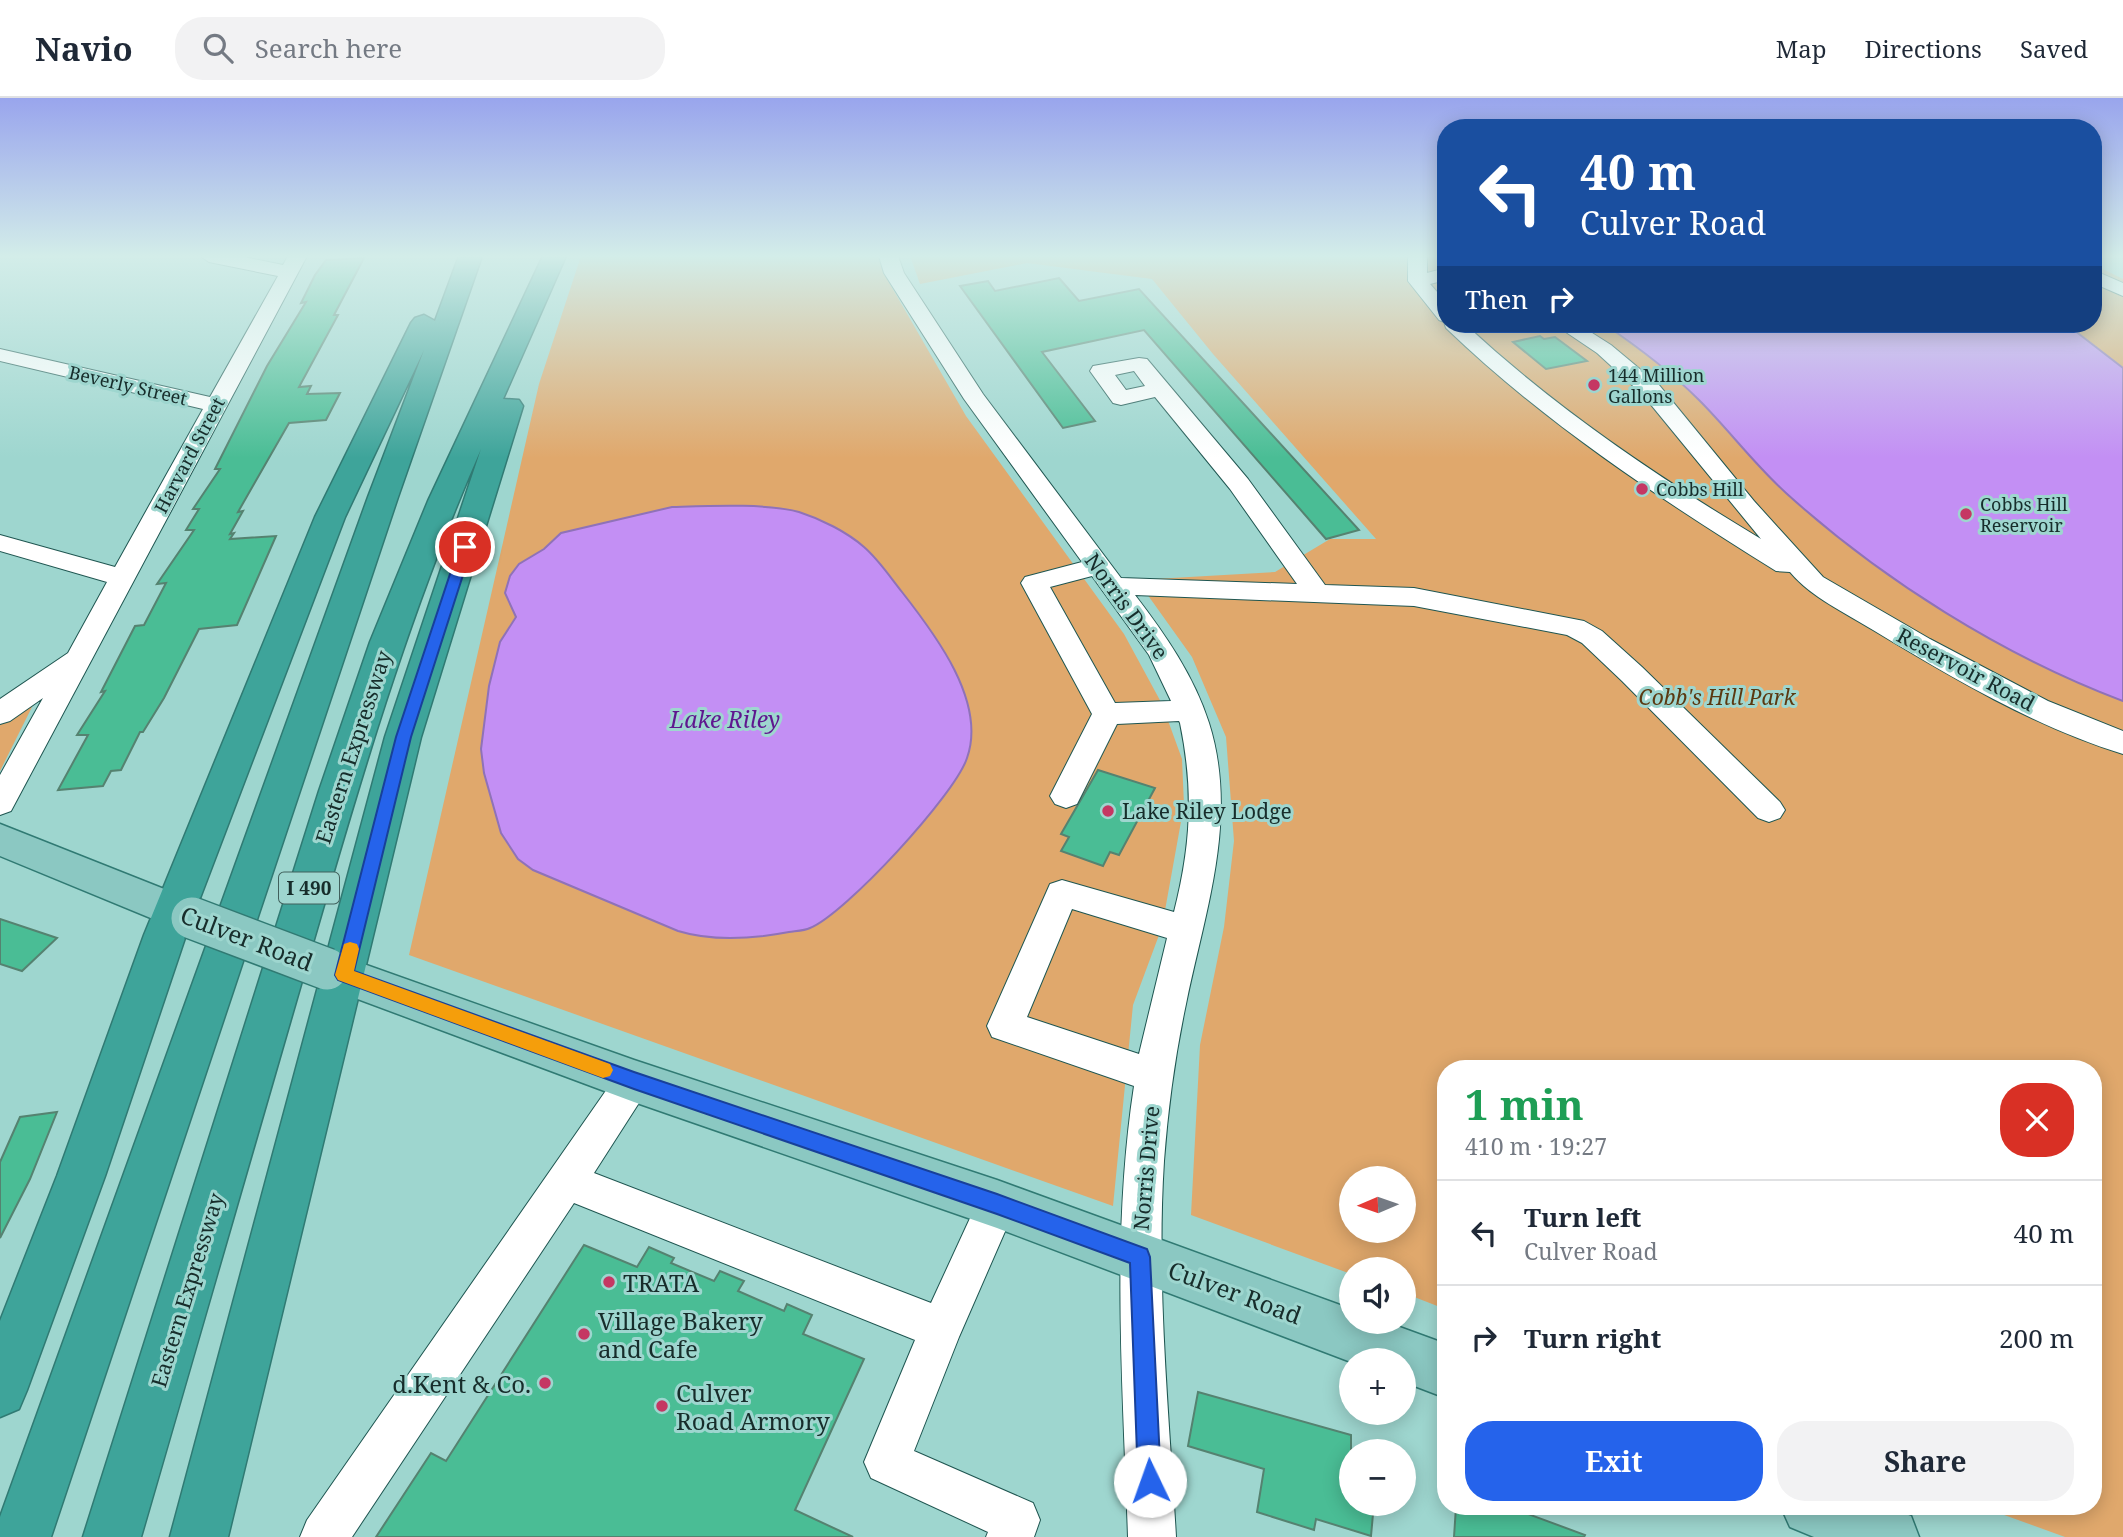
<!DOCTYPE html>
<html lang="en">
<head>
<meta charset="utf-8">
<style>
	body { margin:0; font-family:"Noto Serif",serif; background:#f2f2f3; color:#1f2937; height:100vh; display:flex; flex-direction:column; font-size:26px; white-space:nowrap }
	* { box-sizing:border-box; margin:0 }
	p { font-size:23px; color:#747a83 }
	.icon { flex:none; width:38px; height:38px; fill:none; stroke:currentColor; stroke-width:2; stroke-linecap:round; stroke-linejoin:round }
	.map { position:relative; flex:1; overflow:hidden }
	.panel { position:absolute; left:1437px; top:962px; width:665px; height:455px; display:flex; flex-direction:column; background:#fff; border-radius:28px; box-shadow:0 4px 18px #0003 }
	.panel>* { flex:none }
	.hud { position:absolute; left:1437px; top:21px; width:665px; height:214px; border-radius:28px; box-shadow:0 4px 18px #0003; background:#1a4fa0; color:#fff; overflow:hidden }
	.needle { width:46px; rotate:268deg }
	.buttons { position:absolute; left:1339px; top:1068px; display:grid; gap:14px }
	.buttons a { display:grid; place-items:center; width:77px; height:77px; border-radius:50%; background:#fff; box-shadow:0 4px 18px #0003; font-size:35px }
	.pin { position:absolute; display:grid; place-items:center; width:60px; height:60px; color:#fff; margin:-30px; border:4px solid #fff; border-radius:50%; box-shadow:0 2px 7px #0007 }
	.me { position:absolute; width:77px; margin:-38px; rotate:357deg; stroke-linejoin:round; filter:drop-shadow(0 0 5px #0008) }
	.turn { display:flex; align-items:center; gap:24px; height:147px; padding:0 28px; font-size:32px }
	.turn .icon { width:91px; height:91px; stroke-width:2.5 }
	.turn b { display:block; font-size:49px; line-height:60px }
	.then { display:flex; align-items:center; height:66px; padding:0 28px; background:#0003; gap:14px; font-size:26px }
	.round { display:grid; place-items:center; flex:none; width:74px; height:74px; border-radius:28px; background:#f2f2f3 }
	.summary { display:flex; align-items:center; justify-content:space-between; height:119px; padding:0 28px }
	h1 { font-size:42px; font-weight:700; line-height:52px; color:#1e9e55 }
	.cta { display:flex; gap:14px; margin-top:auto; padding:14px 28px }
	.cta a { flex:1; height:80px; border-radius:28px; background:#2563eb; color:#fff; font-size:28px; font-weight:700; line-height:80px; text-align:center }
	.cta a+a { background:#f2f2f3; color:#1f2937 }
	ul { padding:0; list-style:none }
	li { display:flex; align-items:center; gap:21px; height:105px; padding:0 28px; border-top:2px solid #e0e1e3 }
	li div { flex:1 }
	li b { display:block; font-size:26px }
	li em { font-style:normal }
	header { display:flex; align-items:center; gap:42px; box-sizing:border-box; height:98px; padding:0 35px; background:#fff; border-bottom:2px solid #e0e1e3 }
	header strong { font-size:33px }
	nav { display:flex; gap:38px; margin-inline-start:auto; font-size:24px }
	.search { width:490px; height:63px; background:#f2f2f3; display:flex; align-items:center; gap:18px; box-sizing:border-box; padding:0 24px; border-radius:28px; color:#747a83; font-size:26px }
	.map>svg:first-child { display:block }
	.green { fill:#e0a86c; fill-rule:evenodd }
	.water { fill:#c38ff4; stroke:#8f72b8; stroke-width:2 }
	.building { fill:#4abd95; stroke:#558270; stroke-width:2 }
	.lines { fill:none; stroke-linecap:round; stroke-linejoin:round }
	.minor-casing { stroke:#1f5651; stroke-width:2 }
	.major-casing { stroke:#307a73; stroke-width:3 }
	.highway-casing { stroke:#307a73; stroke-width:3 }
	.minor { fill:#fff; fill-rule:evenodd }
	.major { fill:#8bc8c2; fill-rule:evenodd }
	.highway { fill:#3ea49a; fill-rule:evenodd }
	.major-bridge-casing { stroke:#307a73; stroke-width:44; stroke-linecap:butt }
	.major-bridge { stroke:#8bc8c2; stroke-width:41 }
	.route { fill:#2563eb; stroke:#184099; stroke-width:2 }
	.slow { fill:#f59e0b }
	.poi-dot { fill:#c53763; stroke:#9ed6cf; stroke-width:2.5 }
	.labels { text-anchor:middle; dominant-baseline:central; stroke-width:6; stroke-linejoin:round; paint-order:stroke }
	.far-poi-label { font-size:18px; fill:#172d2b; stroke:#9ed6cf; text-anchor:start }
	.far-street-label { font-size:18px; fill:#172d2b; stroke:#9ed6cf }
	.shield { fill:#9ed6cf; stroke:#40605c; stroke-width:2 }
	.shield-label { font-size:19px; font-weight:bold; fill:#172d2b }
	.street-label { font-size:21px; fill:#172d2b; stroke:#9ed6cf }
	.park-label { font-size:21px; font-style:italic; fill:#5b3911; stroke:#9ed6cf }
	.poi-label { font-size:21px; fill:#172d2b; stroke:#9ed6cf; text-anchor:start }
	.water-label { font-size:23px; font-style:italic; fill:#5f178f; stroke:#9ed6cf }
	.near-street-label { font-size:24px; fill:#172d2b; stroke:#9ed6cf }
	.near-poi-label { font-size:24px; fill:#172d2b; stroke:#9ed6cf; text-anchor:start }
</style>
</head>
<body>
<header>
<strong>Navio</strong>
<div class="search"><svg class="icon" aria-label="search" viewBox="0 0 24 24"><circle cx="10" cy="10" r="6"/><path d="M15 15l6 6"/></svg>Search here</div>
<nav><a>Map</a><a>Directions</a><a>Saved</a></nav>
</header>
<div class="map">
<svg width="2123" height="1439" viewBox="0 0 2123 1439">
	<rect width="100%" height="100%" fill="#9ed6cf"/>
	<path class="green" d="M581,158H878L887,181L966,318L1124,536L1162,606L1182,661L1184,707L1162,829L1133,907L1113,1108L409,857L539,286Z
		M910,158H1445L1446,226H2093V166L2123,181V1439H2065L1982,1409H2093V971H1446L1445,1211L1404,1195V1171H1351V1176L1191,1117L1200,947L1224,829L1234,743L1226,639L1192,559L1137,482L1275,474L1330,441H1376L1213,256L1152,181L1027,165L920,186ZM1351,1080H1404V1132H1351Z
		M31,604L34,605L0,673V627Z"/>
	<path class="water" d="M1604,226H2066L2123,270V603C2003,558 1881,481 1786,395C1754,366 1729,332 1699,302C1670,273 1638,249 1604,226Z
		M672,409C706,408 767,405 799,414C821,421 847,434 864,449C879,462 890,479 902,494C935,536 987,604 967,660C955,697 845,816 810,830C804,833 795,833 789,834C752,841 714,844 678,833L533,772L518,761L501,735L484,675L481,651L489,588L500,544L516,519L505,495L510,478L519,466L544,451L561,435Z"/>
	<path class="building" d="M364,160L334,217H338L299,289L311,288L307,296L340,295L326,322L289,325L238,414L243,413L230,436L234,435L230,441L276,438L237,527L199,531L164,600L143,634H140L121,672L111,673L103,688L58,692L88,637H77L105,593L101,594L135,528L144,527L166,485L157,486L194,432H186L199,411H193L220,371H215L267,268L306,204L301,205L315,177L326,162Z
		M1059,180L1079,203L1139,191L1359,432L1326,441L1144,232L1042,254L1095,323L1063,330L960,188L988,183L995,193Z
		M1540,238L1544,241L1555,239L1587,263L1546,271L1513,244Z
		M1098,672L1155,690L1119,757L1110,754L1103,768L1061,753L1069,739L1061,736Z
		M0,821L57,840L22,873L0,866Z
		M57,1014L30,1081L0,1140V1064L20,1019Z
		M584,1147L637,1169L649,1149L674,1160L671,1165L714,1183L720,1173L744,1183L738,1193L784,1213L787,1206L812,1217L803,1236L864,1261L795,1412L853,1439H376L431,1355L446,1363Z
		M1198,1294L1351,1337V1405H1374L1371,1438L1316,1421L1314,1432L1257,1414L1264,1371L1188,1348Z
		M1456,1409H1509L1585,1437L1584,1439H1454Z"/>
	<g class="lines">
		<defs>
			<path id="minor" d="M200,158H239L283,167L288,158H307L11,713L0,717V677L43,600L10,623L0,626V601L68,555L107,484L0,453V437L115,469L203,311L0,263V251L210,299L278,178L209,164Z
				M879,158H898L904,175L983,296L1121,480L1297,486L1230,391L1155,299L1121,307L1113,305L1090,273L1093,268L1139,260L1147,261L1248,381L1325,487L1414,490L1584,523L1602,533L1642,569L1780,704L1785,712L1780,720L1769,724L1758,720L1622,583L1582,545L1567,537L1414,508L1135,497C1165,536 1194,578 1209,625C1239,720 1205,813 1186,906C1175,958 1168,1010 1164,1063C1156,1188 1169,1314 1176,1439H1128C1123,1289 1111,1137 1134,988L992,939L987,928L1050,786L1062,782L1174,814C1191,747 1194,693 1180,625L1179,623L1117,626L1077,706L1066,710L1055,706L1050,698L1092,616L1021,485L1025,479L1082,464L964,301L884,175ZM1134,273L1145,288L1126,292L1115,277ZM1092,478L1149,557L1171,603L1115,605L1050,489ZM1072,811L1167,840L1139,956L1027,919Z
				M1408,158H1427V175L1446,170V182L1430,186L1446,204V226H1465C1555,310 1656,378 1761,441L1643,297L1597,255L1554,226H1578L1611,247L1659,287L1754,403L1823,479L1930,541L2048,603L2123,633V656C2035,629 1951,579 1873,532C1844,514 1812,500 1790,474L1776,473C1659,400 1546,326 1446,230L1444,224L1439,222L1408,183Z
				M2093,172L2123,185V198L2093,185Z
				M634,966L647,971L653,983L594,1075L931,1205L983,1092L997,1086L1011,1092L1017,1106L959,1239L914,1353L1033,1405L1040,1422L1034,1439H986L988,1434L871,1380L864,1364L915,1242L574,1105L352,1439H300L307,1422L621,971Z"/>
			<path id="major" d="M0,726L207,808L213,820L207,832L192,837L0,758Z
				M327,853L634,962L997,1082L1351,1211V1223H1383L1446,1246V1300L1404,1284V1262H1351V1264L997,1130L634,1004L312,884L306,871L312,858Z
				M1781,1409H1887L1911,1418L1919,1439H1814L1790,1429Z"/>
			<path id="highway" d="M459,158H482L398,399L51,1439H0V1419L368,399L424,252L345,419L186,837L105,1078L27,1292L19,1311L0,1319V1223L57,1078L144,837L315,419L411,225L415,220L424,217L435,223Z
				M543,158H566L503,301L519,302L523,308L421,639L228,1439H170L385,639L481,351C405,523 354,703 302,883C248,1068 195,1254 141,1439H83L319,693L370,544L428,403Z"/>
		</defs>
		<use href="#minor" class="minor-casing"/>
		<use href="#major" class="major-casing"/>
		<use href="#highway" class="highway-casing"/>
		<use href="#minor" class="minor"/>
		<use href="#major" class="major"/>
		<use href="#highway" class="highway"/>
		<defs>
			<path id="major-bridge" d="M192,820L327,871"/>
		</defs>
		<use href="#major-bridge" class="major-bridge-casing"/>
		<use href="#major-bridge" class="major-bridge"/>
	</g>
	<linearGradient id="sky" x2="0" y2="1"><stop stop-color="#99a5ed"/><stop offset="0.44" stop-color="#d3ede9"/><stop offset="1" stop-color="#d3ede9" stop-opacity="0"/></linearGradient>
	<rect width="2123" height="360" fill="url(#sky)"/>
	<path class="route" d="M465,445L472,449L411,639L354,873L634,974L997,1096L1147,1151L1150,1159L1161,1383L1158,1391L1150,1395L1141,1391L1138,1383L1130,1165L997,1116L634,991L338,882L335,877L396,639L459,449Z"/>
	<path class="slow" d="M350,844L357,846L359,851L354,873L610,966L613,972L610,978L603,980L338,882L335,877L344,846Z"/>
	<g class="poi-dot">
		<circle cx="1594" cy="287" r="7"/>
		<circle cx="1642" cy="391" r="7"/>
		<circle cx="1966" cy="416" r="7"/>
		<circle cx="1108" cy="713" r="7"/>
		<circle cx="609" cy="1184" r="7"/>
		<circle cx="584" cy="1236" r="7"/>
		<circle cx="545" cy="1285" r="7"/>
		<circle cx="662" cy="1308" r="7"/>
	</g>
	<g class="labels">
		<g class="far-poi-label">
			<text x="1608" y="277">144 Million<tspan x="1608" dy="21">Gallons</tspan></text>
			<text x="1656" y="391">Cobbs Hill</text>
			<text x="1980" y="406">Cobbs Hill<tspan x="1980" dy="21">Reservoir</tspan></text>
		</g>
		<g class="far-street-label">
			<text transform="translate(128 287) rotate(13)">Beverly Street</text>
			<text transform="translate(189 357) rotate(-62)">Harvard Street</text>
		</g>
		<rect class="shield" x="279" y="774.5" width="60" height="31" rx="5"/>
		<g class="shield-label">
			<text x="309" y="790">I 490</text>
		</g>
		<g class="street-label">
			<text transform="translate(1127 508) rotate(54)">Norris Drive</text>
			<text transform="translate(1966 571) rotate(28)">Reservoir Road</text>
			<text transform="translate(353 649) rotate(-72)">Eastern Expressway</text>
			<text transform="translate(1146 1070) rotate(-85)">Norris Drive</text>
			<text transform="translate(187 1192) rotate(-73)">Eastern Expressway</text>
		</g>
		<g class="park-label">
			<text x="1717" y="599">Cobb's Hill Park</text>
		</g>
		<g class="poi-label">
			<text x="1122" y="713">Lake Riley Lodge</text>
		</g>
		<g class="water-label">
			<text x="725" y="621">Lake Riley</text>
		</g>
		<g class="near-street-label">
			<text transform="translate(247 840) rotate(21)">Culver Road</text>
			<text transform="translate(1235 1194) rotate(20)">Culver Road</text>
		</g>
		<g class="near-poi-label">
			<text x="623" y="1184">TRATA</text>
			<text x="598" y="1222">Village Bakery<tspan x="598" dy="28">and Cafe</tspan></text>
			<text x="531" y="1285" text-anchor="end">d.Kent &amp; Co.</text>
			<text x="676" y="1294">Culver<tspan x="676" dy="28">Road Armory</tspan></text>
		</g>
	</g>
</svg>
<div class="buttons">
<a><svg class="needle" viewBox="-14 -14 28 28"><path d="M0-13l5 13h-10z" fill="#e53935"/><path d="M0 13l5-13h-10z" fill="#747a83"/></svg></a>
<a><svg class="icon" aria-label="sound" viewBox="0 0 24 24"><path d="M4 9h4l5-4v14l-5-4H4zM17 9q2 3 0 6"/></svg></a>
<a>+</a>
<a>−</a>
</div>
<div class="pin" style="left:465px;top:449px;background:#d93025"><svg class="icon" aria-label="arrive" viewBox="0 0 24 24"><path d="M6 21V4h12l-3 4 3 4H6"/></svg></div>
<svg class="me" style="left:1150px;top:1383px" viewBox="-20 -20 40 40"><circle r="19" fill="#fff"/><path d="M0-13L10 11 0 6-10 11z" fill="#2563eb"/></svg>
<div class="hud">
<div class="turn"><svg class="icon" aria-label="left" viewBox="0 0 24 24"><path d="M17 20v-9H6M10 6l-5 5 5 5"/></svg><div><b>40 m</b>Culver Road</div></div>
<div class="then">Then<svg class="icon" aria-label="right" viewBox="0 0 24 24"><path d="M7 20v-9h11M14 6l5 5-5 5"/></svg></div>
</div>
<section class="panel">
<div class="summary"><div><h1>1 min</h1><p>410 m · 19:27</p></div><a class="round" style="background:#d93025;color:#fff"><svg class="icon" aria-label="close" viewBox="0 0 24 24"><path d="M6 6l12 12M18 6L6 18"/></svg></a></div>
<ul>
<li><svg class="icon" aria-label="left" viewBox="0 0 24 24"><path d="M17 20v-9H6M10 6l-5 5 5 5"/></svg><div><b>Turn left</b><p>Culver Road</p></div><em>40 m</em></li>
<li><svg class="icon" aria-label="right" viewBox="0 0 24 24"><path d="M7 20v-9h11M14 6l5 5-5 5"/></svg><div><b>Turn right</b></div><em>200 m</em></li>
</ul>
<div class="cta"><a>Exit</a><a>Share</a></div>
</section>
</div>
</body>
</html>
